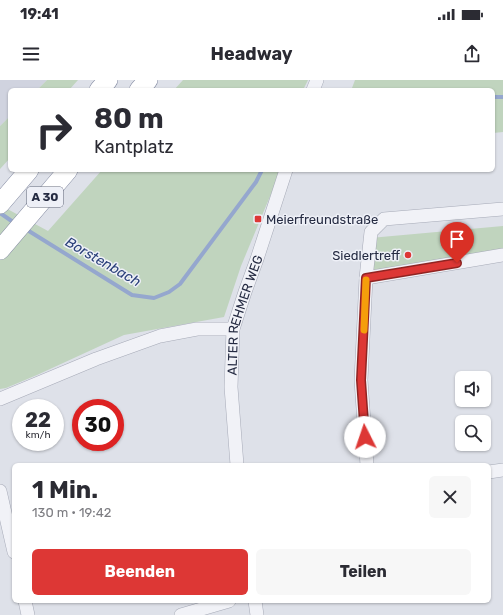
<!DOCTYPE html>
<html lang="de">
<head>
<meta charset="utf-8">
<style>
	body { margin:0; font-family:Rubik,sans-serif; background:#f7f7f7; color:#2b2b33; height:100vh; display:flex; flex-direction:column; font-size:15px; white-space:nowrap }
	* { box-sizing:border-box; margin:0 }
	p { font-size:13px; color:#7c7c81 }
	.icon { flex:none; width:22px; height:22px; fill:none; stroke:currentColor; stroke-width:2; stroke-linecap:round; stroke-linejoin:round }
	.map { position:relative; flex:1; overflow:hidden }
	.panel { position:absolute; left:12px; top:383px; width:479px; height:140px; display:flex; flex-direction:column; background:#fff; border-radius:6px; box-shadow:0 1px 3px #0004 }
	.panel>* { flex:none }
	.top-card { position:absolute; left:8px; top:8px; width:487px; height:84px; border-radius:6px; box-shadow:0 1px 3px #0004; background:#fff; color:#2b2b33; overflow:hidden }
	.buttons { position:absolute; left:455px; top:291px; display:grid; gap:8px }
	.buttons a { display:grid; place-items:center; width:36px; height:36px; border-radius:6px; background:#fff; box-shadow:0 1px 3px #0004; font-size:20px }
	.speed { position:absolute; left:12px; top:319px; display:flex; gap:8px; font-size:20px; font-weight:700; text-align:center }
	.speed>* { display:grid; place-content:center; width:52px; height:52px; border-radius:50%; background:#fff; box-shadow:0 1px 3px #0004; line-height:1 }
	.speed small { font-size:10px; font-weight:400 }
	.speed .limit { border:6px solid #d22; background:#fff; color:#111 }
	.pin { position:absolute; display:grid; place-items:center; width:34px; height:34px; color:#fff; margin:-41px -17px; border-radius:50% 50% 50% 0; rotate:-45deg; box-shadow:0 0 4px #0007 }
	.pin .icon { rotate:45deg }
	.me { position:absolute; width:44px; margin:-22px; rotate:356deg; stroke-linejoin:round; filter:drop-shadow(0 0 3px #0008) }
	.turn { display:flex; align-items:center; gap:14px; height:84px; padding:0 20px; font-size:18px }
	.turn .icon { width:52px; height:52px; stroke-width:2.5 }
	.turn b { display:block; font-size:28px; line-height:34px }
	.round { display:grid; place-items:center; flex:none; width:42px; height:42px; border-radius:6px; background:#f7f7f7 }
	.summary { display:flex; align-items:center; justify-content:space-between; height:68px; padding:0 20px }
	h1 { font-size:24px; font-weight:700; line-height:30px }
	.action { display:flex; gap:8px; margin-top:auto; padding:8px 20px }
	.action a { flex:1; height:46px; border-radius:6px; background:#dd3735; color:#fff; font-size:16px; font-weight:700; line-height:46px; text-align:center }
	.action a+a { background:#f7f7f7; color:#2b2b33 }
	.status { display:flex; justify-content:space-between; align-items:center; height:28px; padding:0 20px; background:#fff; direction:ltr }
	.status svg { height:11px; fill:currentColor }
	header { display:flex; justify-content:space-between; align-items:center; height:52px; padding:0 20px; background:#fff; font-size:18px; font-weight:700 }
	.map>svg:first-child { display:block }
	.built { fill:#d0d3df }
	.green { fill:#c0d4be }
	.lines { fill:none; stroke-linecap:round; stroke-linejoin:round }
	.stream { stroke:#95a7ce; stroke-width:4 }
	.minor-casing { stroke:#a6aab7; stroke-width:14 }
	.highway-casing { stroke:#848ba2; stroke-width:20 }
	.minor { stroke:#f1f2f7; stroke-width:13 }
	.highway { stroke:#fff; stroke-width:19 }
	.route-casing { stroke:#902422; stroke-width:10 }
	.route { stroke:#dd3735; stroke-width:7 }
	.slow { stroke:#f59e0b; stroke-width:7 }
	.poi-dot { fill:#dd3735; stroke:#eef0f7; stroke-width:1.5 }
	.labels { text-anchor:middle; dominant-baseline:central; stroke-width:3; stroke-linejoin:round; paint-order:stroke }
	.shield { fill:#eef0f7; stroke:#616678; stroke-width:1 }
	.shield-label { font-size:12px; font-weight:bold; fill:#252b42 }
	.poi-label { font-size:13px; fill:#252b42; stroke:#eef0f7; text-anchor:start }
	.street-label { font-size:13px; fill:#252b42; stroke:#eef0f7 }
	.water-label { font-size:14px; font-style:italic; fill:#2b417a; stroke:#eef0f7 }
</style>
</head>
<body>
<div class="status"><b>19:41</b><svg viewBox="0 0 49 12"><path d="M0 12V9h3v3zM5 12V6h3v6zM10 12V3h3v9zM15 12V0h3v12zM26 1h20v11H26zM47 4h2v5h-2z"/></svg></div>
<header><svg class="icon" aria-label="menu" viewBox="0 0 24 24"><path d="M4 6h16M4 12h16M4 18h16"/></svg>Headway<svg class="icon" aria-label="share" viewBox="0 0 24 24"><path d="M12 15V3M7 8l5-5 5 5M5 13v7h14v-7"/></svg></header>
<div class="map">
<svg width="503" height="535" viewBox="0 0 503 535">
	<rect width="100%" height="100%" fill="#dee1e9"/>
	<path class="built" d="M0,0H47L37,10H10V36L0,46Z"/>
	<path class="green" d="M47,0H78L69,10H37Z
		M183,0H308L303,10H174Z
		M355,0H503V52L493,53V10H347L352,8Z
		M10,36V78L0,89V46Z
		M102,90H281L241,186L224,237L124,255L37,295L6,308L0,309V125L48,151Z
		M503,146V175L367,198L370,158Z"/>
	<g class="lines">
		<path class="stream" d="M440,10H443
			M493,17H503
			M0,133L16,144
			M24,148L132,215L154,218L169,212L180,204L256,102L262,90"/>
		<defs>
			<g id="minor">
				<path d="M313,10L317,0"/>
				<path d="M503,129L384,139L371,152L366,198L503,175"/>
				<path d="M366,198L361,300L367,385"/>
				<path d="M0,319L96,279L160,256L197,249H233"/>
				<path id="s1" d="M237,385L231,307L233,249L245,212L257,179L286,90"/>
				<path d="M489,392L503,390"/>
				<path d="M0,411L14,472"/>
				<path d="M25,521L28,535"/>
				<path d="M255,521L257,535"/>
				<path d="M181,535L229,521"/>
			</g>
			<path id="highway" d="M99,10L108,0
				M139,10L148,0
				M0,124L29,90
				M0,170L68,90"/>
		</defs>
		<use href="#minor" class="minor-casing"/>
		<use href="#highway" class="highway-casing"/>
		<use href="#minor" class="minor"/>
		<use href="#highway" class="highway"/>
	</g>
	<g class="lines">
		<defs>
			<path id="route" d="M365,357L361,300L366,198L457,183"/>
		</defs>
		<use href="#route" class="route-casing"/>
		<use href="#route" class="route"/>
		<path class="slow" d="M364,250L366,200"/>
	</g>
	<g class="poi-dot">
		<rect x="254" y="135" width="8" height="8" rx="2"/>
		<circle cx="408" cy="175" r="4"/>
	</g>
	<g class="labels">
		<rect class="shield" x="27" y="107" width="36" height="20" rx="3"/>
		<g class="shield-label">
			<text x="45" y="117">A 30</text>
		</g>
		<g class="poi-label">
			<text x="266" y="139">Meierfreundstraße</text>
			<text x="400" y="175" text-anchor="end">Siedlertreff</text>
		</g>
		<g class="street-label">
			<text stroke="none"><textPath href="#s1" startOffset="152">ALTER REHMER WEG</textPath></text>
		</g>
		<g class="water-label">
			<text transform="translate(103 182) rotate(30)">Borstenbach</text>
		</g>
	</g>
</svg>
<div class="buttons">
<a><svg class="icon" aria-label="sound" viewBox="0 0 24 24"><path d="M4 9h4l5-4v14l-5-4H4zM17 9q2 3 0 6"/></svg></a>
<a><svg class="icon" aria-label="search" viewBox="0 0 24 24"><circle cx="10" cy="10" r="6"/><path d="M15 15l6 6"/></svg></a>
</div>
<div class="speed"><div>22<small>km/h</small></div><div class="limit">30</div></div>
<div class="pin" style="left:457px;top:183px;background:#d93025"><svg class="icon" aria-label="arrive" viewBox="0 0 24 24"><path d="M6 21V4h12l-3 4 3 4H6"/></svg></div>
<svg class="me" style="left:365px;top:357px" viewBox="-20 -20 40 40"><circle r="19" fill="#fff"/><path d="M0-13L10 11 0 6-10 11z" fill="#dd3735"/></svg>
<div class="top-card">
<div class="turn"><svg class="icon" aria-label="right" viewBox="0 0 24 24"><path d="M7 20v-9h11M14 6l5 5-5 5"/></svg><div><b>80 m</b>Kantplatz</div></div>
</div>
<section class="panel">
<div class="summary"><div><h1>1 Min.</h1><p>130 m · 19:42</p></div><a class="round"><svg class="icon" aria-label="close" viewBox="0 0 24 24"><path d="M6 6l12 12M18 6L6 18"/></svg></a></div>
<div class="action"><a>Beenden</a><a>Teilen</a></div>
</section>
</div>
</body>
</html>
